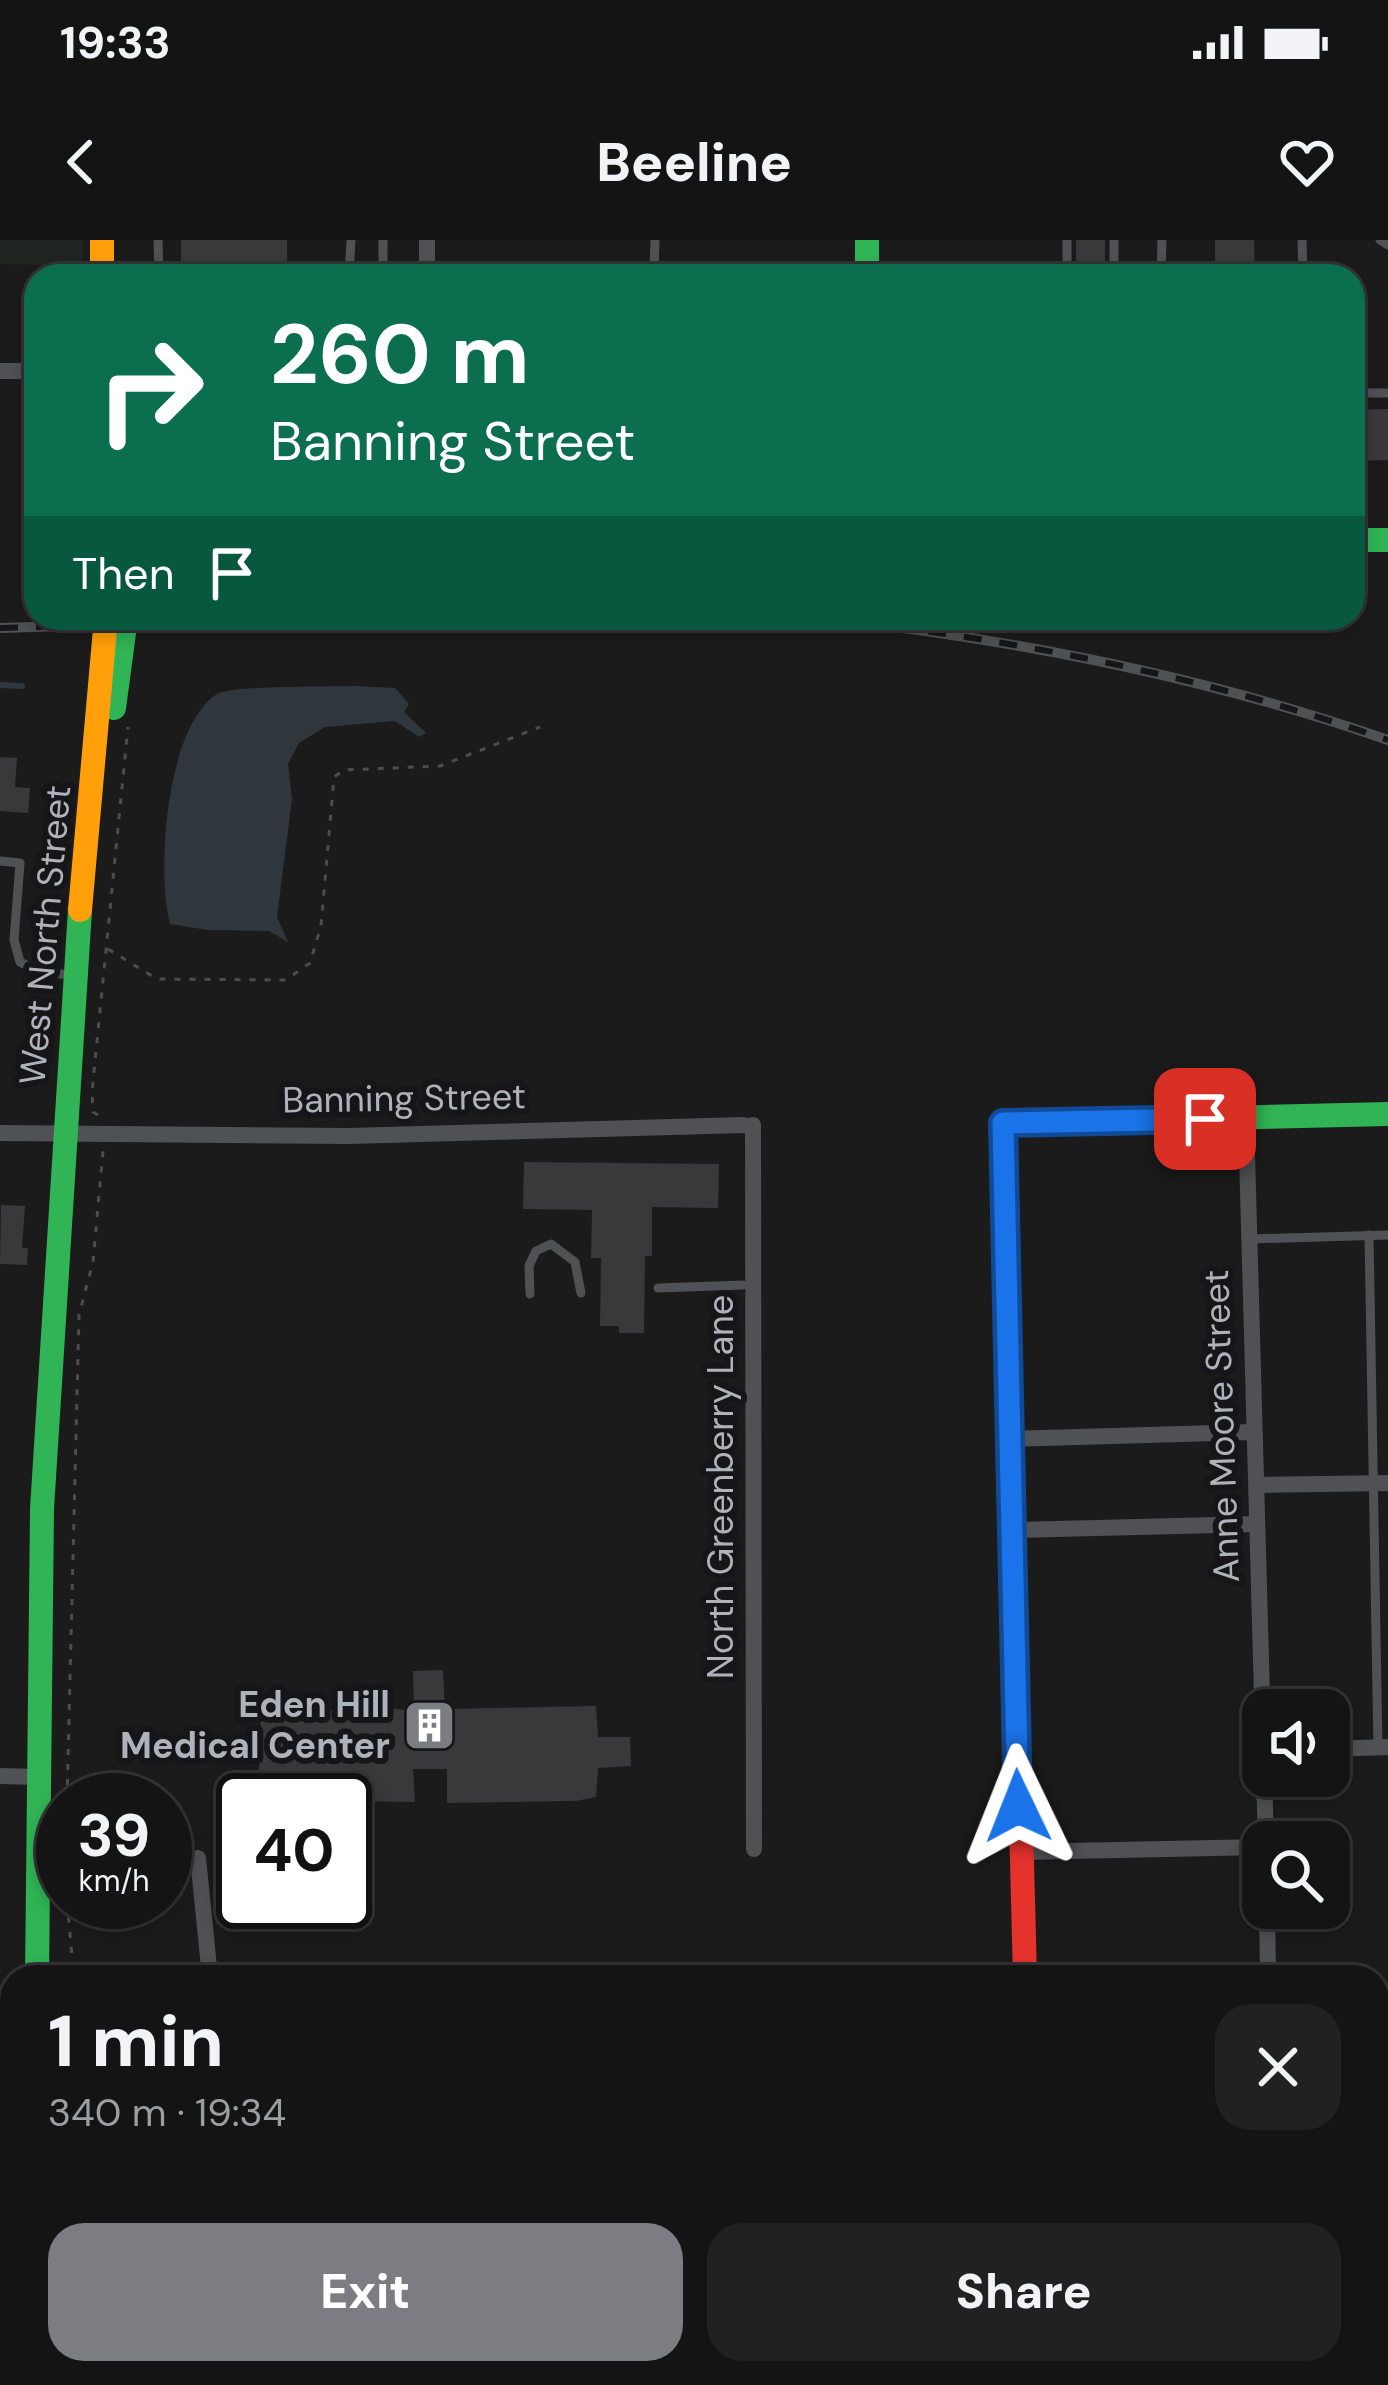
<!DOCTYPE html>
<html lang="en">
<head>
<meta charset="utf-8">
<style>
	body { margin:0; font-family:"DM Sans",sans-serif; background:#212122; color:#f1f3f6; height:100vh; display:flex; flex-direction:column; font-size:45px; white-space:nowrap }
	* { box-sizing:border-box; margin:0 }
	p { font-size:39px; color:#9d9ea0 }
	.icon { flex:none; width:66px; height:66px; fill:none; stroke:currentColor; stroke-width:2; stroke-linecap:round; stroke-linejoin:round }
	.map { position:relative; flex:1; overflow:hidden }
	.side { position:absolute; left:0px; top:1725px; width:1389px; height:420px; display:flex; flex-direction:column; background:#141415; border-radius:36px 36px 0 0; box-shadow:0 6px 18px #0003,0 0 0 3px #333334 }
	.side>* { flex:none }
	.top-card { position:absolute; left:24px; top:24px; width:1341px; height:366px; border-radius:36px; box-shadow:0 6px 18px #0003,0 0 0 3px #333334; background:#0b6e4f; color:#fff; overflow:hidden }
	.tools { position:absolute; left:1242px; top:1449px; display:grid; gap:24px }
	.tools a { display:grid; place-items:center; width:108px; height:108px; border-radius:24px; background:#141415; box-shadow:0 6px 18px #0003,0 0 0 3px #333334; font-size:60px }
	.speed { position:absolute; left:36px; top:1533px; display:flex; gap:24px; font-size:60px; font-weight:700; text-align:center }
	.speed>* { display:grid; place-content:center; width:156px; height:156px; border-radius:50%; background:#141415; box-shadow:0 6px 18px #0003,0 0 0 3px #333334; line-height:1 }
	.speed small { font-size:30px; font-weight:400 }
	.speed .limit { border:6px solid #111; border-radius:18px; background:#fff; color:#111 }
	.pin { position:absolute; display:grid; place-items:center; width:102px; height:102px; color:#fff; margin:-51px; border-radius:24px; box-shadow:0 6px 18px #0006 }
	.me { position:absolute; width:132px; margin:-66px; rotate:358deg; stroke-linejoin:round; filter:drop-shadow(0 0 9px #0008) }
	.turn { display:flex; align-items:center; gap:42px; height:252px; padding:0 48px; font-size:54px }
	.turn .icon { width:156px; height:156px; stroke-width:2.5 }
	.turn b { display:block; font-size:84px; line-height:102px }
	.then { display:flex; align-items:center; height:114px; padding:0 48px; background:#0003; gap:24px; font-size:45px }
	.round { display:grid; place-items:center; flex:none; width:126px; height:126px; border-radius:36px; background:#212122 }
	.summary { display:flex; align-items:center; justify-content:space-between; height:204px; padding:0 48px }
	h1 { font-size:72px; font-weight:800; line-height:90px }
	.cta { display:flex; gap:24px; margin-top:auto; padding:24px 48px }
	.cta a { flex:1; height:138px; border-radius:36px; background:#7b7d83; color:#fff; font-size:48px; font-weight:800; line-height:138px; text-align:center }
	.cta a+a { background:#212122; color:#f1f3f6 }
	.status { display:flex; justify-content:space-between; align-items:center; height:84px; padding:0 60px; background:#141415; direction:ltr }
	.status svg { height:33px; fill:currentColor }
	header { display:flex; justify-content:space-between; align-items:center; height:156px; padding:0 48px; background:#141415; font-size:54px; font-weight:800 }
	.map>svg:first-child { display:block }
	.green { fill:#202521 }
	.water { fill:#2f373d }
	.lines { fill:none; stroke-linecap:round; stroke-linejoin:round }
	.stream { stroke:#2f373d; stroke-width:6 }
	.building { fill:#39393c }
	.path { stroke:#4b4d4f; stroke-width:3; stroke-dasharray:6 9; stroke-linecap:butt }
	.lane { stroke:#505154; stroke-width:9 }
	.street { stroke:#505154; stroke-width:16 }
	.fast { stroke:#30b455; stroke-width:24 }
	.slow { stroke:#ff9f0a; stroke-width:24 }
	.jam { stroke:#e5322d; stroke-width:24 }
	.rail-casing { stroke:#505153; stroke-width:10 }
	.rail { stroke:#161618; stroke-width:6; stroke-dasharray:18; stroke-linecap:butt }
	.route-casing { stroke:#114b97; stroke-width:30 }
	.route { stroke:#1a73e8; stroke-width:21 }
	.labels { text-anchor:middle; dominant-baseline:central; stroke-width:12; stroke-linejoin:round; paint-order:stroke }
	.street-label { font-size:36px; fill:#aeb2bb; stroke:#161618 }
	.poi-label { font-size:36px; font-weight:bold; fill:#aeb2bb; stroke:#161618; text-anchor:end }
</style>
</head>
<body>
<div class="status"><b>19:33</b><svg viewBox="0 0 49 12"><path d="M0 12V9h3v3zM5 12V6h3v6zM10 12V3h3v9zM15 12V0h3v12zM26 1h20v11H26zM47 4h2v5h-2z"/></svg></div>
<header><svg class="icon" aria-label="back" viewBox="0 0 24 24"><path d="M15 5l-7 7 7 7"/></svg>Beeline<svg class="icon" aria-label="heart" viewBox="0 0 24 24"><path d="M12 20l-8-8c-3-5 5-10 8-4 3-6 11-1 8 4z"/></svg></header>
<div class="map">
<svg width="1388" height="2145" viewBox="0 0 1388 2145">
	<rect width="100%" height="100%" fill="#1b1b1c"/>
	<path class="green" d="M0,0H83V26L0,24Z"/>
	<path class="water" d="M356,446L395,448L409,464L404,472L426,493L419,497L395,481L325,487L299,503L288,524L292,559L277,677L288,702L269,691L208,690L170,684C156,632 166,486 217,454C232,445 331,447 356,446Z"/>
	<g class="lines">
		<path class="stream" d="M0,445L22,446"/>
	</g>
	<path class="building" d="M181,0H287V36H181Z
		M1076,0H1105V36H1076Z
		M1215,0H1254L1255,36H1215Z
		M1388,169V220L1353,221V170Z
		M0,517L17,518L15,547L30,548L28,573L0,571Z
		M524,922L719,924L718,968L652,967V1016H645L644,1093H619V1086H600L601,1018H591L592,970L523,969Z
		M1,965L25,966L22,1008H28L27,1025L0,1024Z
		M443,1430L445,1469L596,1466L598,1497H630L631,1526L598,1528L596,1557L576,1561L447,1563V1529H413L415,1562L263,1560L262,1535L259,1532L261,1473L388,1468L414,1471L413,1431Z"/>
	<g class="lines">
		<path class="path" d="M108,709L157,739L286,740L310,723L321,686L334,537L344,530L440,526L540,487
			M98,875L93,872L92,852L128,487
			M67,1560L79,1075L93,1022L103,911
			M67,1662L74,1737
			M67,2133V2145"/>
		<path class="lane" d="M158,0L159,36
			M383,0V36
			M1067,0V36
			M1114,0V36
			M1302,0L1303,36
			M1380,0L1388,5
			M349,36L351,0
			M427,36L654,33L655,0
			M1161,36L1162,0
			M1353,153H1388
			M0,621L20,623L14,700L20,722L38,731L69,735
			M1369,995L1378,1508
			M1249,999L1388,995
			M658,1048L743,1045
			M530,1054L529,1026L536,1011L551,1004L575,1022L581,1053
			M1385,1882L1388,2055
			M493,2133L494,2145
			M1148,2133V2145"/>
		<path class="street" d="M427,0V36
			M0,131H36
			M1246,878L1263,1492
			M753,885L754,1609
			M0,893L349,896L744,885
			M1010,1199L1252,1192
			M1256,1245L1388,1243
			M1011,1290L1257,1284
			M1329,1509L1388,1507
			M0,1536L36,1537
			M1264,1536L1266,1602
			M1020,1612L1263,1607
			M198,1618L210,1737
			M1267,1668L1268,1737
			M0,1992L12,1995
			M267,2133L268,2145
			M1033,2133V2145
			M1272,2133L1273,2145
			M867,2145H887"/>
		<path class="fast" d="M867,0V36
			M1353,300H1388
			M114,468L126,378
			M1014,1314L1003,883L1388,874
			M37,1737L42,1269L80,670"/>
		<path class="slow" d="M102,0V36
			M80,670L106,378
			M40,2133V2145"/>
		<path class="jam" d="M1014,1314L1025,1737"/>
		<defs>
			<path id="rail" d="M821,378C1014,399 1204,436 1388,500
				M0,388L327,378"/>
		</defs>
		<use href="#rail" class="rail-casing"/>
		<use href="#rail" class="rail"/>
	</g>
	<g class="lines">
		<defs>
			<path id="route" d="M1018,1566L1003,883L1205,879"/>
		</defs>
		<use href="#route" class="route-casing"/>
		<use href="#route" class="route"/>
	</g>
	<defs>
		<symbol id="building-square" viewBox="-11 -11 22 22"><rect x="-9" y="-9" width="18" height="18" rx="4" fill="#7b7d83" stroke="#161618"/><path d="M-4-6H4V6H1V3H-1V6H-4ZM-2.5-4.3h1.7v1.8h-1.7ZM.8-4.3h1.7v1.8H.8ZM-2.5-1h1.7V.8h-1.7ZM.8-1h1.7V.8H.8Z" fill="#fff"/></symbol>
	</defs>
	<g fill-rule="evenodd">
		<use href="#building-square" x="400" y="1456" width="59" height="59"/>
	</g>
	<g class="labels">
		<g class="street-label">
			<text transform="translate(45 695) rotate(-85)">West North Street</text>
			<text transform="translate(404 858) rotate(-1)">Banning Street</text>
			<text transform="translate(1221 1186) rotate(-92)">Anne Moore Street</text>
			<text transform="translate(720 1247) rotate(-90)">North Greenberry Lane</text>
		</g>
		<g class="poi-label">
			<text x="390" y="1464">Eden Hill<tspan x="390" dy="41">Medical Center</tspan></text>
		</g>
	</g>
</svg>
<div class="tools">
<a><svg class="icon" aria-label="sound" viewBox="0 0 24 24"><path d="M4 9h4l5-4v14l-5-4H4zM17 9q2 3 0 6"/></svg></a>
<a><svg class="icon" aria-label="search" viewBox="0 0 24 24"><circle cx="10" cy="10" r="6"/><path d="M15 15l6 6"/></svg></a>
</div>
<div class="speed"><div>39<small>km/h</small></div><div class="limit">40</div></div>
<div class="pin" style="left:1205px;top:879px;background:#d93025"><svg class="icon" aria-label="arrive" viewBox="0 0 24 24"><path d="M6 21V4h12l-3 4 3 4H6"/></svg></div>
<svg class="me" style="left:1018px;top:1566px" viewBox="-20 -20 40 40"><path d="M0-17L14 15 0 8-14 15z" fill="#1a73e8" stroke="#fff" stroke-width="4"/></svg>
<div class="top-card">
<div class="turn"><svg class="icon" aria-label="right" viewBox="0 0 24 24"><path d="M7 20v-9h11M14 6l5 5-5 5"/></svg><div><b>260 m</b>Banning Street</div></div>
<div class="then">Then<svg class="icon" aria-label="arrive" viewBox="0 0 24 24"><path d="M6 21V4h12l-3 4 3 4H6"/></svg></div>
</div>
<section class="side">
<div class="summary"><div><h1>1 min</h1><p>340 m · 19:34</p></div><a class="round"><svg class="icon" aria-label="close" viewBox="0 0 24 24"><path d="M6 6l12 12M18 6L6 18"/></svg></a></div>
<div class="cta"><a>Exit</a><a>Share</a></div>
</section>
</div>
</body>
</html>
